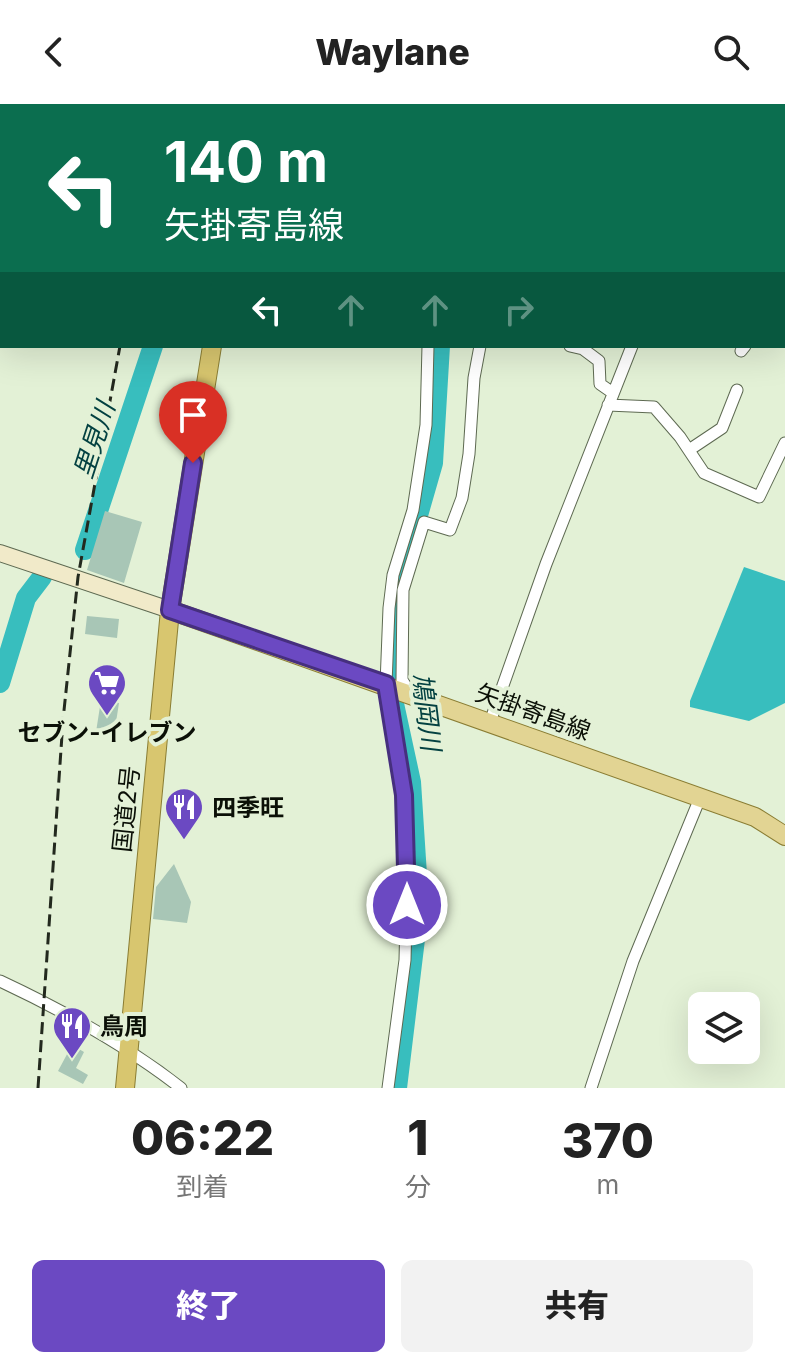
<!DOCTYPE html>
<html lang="ja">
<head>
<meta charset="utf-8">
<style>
	body { margin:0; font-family:Inter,"Noto Sans JP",sans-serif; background:#f2f2f2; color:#222; height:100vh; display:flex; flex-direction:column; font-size:30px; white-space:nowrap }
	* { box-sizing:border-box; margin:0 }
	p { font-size:26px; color:#767676 }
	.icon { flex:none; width:44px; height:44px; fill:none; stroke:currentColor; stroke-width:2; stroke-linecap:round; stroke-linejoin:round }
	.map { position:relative; height:984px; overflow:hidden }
	.details { display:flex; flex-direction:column; background:#fff; flex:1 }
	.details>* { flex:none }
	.banner { position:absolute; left:0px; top:0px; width:786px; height:244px; box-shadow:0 8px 32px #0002; background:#0b6e4f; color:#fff; overflow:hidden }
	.fabs { position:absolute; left:688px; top:888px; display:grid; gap:16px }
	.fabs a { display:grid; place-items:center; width:72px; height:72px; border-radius:12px; background:#fff; box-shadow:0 8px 32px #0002; font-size:40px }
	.pin { position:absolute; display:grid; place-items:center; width:68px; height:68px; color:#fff; margin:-82px -34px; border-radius:50% 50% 50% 0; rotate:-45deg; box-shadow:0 0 8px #0007 }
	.pin .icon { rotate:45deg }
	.me { position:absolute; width:88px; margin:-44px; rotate:0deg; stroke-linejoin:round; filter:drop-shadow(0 0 6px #0008) }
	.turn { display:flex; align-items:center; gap:28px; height:168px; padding:0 32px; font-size:36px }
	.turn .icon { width:104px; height:104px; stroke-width:2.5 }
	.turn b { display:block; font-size:56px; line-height:68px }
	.lanes { display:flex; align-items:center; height:76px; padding:0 32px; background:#0003; justify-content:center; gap:40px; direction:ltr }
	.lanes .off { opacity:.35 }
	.eta { display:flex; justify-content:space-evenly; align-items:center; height:136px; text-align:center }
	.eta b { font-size:48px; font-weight:800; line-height:56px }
	.cta { display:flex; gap:16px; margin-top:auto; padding:16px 32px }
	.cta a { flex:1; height:92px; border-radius:12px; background:#6b49c2; color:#fff; font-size:32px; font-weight:800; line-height:92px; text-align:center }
	.cta a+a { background:#f2f2f2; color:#222 }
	header { display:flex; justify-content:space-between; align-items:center; height:104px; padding:0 32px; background:#fff; font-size:36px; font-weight:800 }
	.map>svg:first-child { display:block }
	.water { fill:#38bebe }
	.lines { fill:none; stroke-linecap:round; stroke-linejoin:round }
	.river { stroke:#38bebe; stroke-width:20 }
	.building { fill:#a8c6b6 }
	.minor-casing { stroke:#5e6a52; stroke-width:13 }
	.secondary-casing { stroke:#5e6a52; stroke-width:18 }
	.primary-casing { stroke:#8a7d33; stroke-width:20 }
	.trunk-casing { stroke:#8a7d33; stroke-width:20 }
	.minor { stroke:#fff; stroke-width:11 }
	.secondary { stroke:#f1eac9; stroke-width:16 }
	.primary { stroke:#e2d493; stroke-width:18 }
	.trunk { stroke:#d8c66f; stroke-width:18 }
	.rail { stroke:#23291e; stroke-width:3; stroke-dasharray:12 6; stroke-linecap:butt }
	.route-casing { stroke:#462f7e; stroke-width:20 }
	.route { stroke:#6b49c2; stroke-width:14 }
	.labels { text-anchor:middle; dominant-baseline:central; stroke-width:8; stroke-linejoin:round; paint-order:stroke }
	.street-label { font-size:24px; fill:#0b1007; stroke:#e3f1d6 }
	.poi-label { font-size:24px; font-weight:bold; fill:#0b1007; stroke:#e3f1d6; text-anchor:start }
	.water-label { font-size:26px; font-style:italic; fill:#034141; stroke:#e3f1d6 }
</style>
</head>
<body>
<header><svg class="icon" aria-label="back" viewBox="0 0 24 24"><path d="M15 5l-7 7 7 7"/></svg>Waylane<svg class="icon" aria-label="search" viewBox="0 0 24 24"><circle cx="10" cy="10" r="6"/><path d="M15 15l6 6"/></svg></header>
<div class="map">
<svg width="785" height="984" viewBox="0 0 785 984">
	<rect width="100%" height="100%" fill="#e3f1d6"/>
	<path class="water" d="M744,463L785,477V599L749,617L690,603V597Z"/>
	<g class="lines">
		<path class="river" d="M236,2V0
			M515,2V0
			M85,446L153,242
			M0,579L26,494L42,473
			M397,984L419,802L411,678L393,595L398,481L433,359L440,242"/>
	</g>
	<path class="building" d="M105,407L142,418L124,479L87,466Z
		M87,512L119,515L117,534L85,530Z
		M101,596L119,599L114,631L96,628Z
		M174,760L191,798L187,819L153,815L156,783Z
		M72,941L84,948L76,964L88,971L83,980L58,967Z"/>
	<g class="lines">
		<defs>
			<path id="minor" d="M505,2L506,0
				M784,164H785
				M784,234H785
				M570,242L583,245L599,257L600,280L613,289
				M741,247L745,242
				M608,301L654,303L680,333L704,369L759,393L785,339
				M689,346L722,324L737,286
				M410,589L402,576L403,486L424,418L450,426L462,394L469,350L474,274L480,242
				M490,618L546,460L632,242
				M0,877C64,907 126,941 181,984
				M388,984L405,856L407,774L404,691L386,580L389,504L393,471L413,406L426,321L428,242
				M591,984L633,857L700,694"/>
			<path id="secondary" d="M0,449L170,506"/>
			<path id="primary" d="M170,506L755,713L785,732"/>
			<path id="trunk" d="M251,2V0
				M125,984L170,506L212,242"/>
		</defs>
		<use href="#minor" class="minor-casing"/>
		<use href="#secondary" class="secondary-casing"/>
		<use href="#primary" class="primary-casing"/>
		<use href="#trunk" class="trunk-casing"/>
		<use href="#minor" class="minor"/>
		<use href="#secondary" class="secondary"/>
		<use href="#primary" class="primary"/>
		<use href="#trunk" class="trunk"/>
		<path class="rail" d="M156,2V0
			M38,984L63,616L78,473L120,242"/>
	</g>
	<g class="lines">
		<defs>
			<path id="route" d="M193,359L170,506L386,580L404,691L407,801"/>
		</defs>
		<use href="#route" class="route-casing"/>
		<use href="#route" class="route"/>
	</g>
	<defs>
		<symbol id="supermarket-pin" viewBox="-11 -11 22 30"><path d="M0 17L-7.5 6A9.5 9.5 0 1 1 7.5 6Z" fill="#6b49c2" stroke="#e3f1d6"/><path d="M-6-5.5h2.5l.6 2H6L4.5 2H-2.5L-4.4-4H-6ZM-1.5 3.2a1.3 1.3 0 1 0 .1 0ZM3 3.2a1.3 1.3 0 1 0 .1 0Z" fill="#fff"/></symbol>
		<symbol id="restaurant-pin" viewBox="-11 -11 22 30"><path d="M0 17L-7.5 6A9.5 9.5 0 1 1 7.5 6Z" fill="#6b49c2" stroke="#e3f1d6"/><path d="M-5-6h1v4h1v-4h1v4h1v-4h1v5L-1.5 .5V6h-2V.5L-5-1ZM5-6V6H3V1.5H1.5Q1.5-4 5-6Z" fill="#fff"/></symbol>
	</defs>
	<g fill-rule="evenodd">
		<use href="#supermarket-pin" x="85" y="557" width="44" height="60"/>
		<use href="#restaurant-pin" x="162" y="681" width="44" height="60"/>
		<use href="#restaurant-pin" x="50" y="900" width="44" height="60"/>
	</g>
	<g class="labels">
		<g class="street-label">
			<text transform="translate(533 608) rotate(20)">矢掛寄島線</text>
			<text transform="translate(126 705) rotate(-84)">国道2号</text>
		</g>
		<g class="poi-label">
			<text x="107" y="628" text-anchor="middle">セブン-イレブン</text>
			<text x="212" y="703">四季旺</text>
			<text x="100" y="922">鳥周</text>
		</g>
		<g class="water-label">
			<text transform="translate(94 336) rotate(-72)">里見川</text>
			<text transform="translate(427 608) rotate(83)">鳩岡川</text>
		</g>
	</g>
</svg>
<div class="fabs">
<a><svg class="icon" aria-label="layers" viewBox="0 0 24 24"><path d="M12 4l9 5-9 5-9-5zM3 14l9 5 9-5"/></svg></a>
</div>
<div class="pin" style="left:193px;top:359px;background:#d93025"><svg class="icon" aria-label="arrive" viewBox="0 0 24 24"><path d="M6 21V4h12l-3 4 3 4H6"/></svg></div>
<svg class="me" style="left:407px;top:801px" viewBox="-20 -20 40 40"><circle r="17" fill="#6b49c2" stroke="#fff" stroke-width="3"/><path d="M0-11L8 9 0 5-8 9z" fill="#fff"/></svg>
<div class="banner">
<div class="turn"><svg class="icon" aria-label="left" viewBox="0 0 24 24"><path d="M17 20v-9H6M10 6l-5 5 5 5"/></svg><div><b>140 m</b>矢掛寄島線</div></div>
<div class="lanes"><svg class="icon" aria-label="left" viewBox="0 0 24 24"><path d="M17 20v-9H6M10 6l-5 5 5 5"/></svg><svg class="icon off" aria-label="ahead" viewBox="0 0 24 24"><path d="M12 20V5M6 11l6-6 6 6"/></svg><svg class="icon off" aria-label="ahead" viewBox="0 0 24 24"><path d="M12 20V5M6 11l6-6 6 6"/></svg><svg class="icon off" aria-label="right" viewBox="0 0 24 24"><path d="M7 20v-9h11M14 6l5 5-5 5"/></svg></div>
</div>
</div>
<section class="details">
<div class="eta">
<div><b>06:22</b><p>到着</p></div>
<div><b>1</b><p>分</p></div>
<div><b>370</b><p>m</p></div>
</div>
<div class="cta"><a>終了</a><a>共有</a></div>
</section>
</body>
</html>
